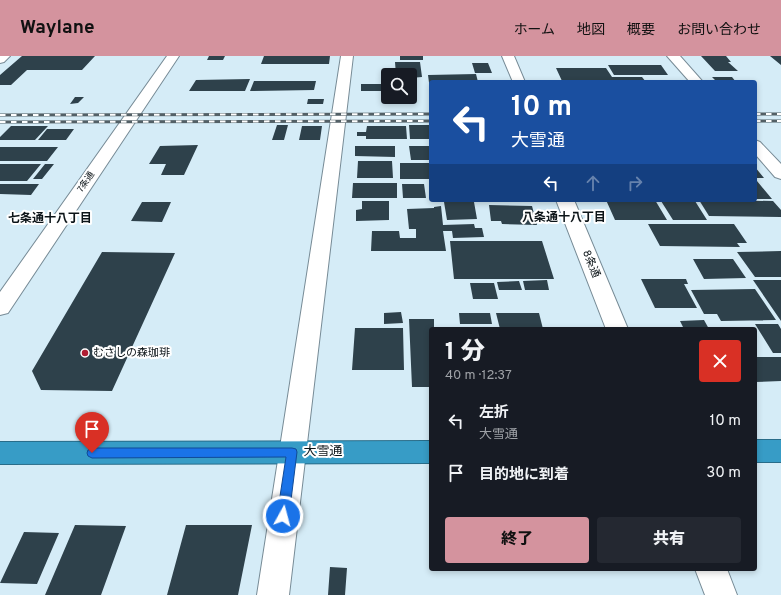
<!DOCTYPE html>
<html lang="ja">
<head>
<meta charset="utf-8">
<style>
	body { margin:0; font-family:Overpass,"Noto Sans JP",sans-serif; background:#242831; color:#f1f3f6; height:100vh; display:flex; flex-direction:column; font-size:15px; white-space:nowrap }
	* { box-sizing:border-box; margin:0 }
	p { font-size:13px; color:#9ea1a6 }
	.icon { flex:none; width:22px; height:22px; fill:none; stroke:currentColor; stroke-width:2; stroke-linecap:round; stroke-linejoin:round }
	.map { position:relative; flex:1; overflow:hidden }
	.details { position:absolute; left:429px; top:271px; width:328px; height:244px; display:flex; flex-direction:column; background:#171b24; border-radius:4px; box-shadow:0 2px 6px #0003 }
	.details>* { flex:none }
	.hud { position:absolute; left:429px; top:24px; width:328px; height:122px; border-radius:4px; box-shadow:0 2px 6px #0003; background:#1a4fa0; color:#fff; overflow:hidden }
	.tools { position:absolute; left:381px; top:12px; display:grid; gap:8px }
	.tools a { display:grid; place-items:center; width:36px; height:36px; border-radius:4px; background:#171b24; box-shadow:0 2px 6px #0003; font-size:20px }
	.pin { position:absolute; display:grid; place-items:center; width:34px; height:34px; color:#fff; margin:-41px -17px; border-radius:50% 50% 50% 0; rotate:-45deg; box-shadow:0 0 4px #0007 }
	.pin .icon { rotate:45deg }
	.me { position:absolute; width:44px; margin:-22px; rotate:7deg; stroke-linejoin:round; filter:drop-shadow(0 0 3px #0008) }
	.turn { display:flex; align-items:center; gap:14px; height:84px; padding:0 16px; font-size:18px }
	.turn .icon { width:52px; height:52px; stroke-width:2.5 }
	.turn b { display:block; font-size:28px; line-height:34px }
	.lanes { display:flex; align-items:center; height:38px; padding:0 16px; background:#0003; justify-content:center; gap:20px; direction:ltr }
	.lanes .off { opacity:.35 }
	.round { display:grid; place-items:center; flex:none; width:42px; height:42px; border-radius:4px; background:#242831 }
	.summary { display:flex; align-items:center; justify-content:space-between; height:68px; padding:0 16px }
	h1 { font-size:24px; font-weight:800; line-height:30px }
	.cta { display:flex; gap:8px; margin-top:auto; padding:8px 16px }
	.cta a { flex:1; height:46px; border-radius:4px; background:#d4939e; color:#111; font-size:16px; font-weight:800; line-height:46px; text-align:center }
	.cta a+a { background:#242831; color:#f1f3f6 }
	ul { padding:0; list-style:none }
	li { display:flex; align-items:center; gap:12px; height:52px; padding:0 16px }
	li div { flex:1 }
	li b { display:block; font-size:15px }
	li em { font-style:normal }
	header { display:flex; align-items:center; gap:24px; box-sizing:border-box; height:56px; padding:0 20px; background:#d4939e; color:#111 }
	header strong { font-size:19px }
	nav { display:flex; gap:22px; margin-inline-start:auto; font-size:14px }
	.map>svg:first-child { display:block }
	.building { fill:#2e414b }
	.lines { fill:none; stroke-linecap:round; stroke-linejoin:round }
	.street-casing { stroke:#778b96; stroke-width:2 }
	.secondary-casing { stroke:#778b96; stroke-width:2 }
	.highway-casing { stroke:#286c89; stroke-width:2 }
	.street { fill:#fff; fill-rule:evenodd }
	.secondary { fill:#fff; fill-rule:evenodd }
	.highway { fill:#379cc6; fill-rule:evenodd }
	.rail-casing { stroke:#536066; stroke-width:3 }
	.rail { stroke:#fff; stroke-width:2; stroke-dasharray:5.5; stroke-linecap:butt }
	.route { fill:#1a73e8; stroke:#114b97 }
	.poi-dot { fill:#b01d33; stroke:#fff; stroke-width:1.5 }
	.labels { text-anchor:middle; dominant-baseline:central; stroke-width:4; stroke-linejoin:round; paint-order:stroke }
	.far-street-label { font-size:9px; fill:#0c1418; stroke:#fff }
	.street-label { font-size:11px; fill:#0c1418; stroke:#fff }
	.poi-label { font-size:11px; fill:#0c1418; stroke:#fff; text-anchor:start }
	.neighbourhood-label { font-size:12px; font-weight:bold; fill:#0c1418; stroke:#fff }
	.near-street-label { font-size:13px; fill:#0c1418; stroke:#fff }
</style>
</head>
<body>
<header>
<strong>Waylane</strong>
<nav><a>ホーム</a><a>地図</a><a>概要</a><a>お問い合わせ</a></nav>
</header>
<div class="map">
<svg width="781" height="539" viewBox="0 0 781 539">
	<rect width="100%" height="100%" fill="#d5ecf7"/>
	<path class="building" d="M22,0H95L82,14H27L11,29H0V19Z
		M209,0H225L223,4H207Z
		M264,0H330L329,8H261Z
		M400,0H423V4H400Z
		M701,0H726L731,6H728L738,15H715Z
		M770,0H781V9Z
		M395,6H420L422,21L410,22V19H396Z
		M472,7H488L492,17H475Z
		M608,9H661L668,19H614Z
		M556,12H606L612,21H642L646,26L562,25Z
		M476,18L478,26H431L430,34L428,19Z
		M712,21H732L736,26H717Z
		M250,23L245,35H189L196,24Z
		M254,25H316L314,34L250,35Z
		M361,28H388V35H361Z
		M75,41H84L78,47L70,48Z
		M308,43H324L323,48H307Z
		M277,69H288L284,84H272Z
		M409,69H429L431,83H410Z
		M11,70H48L35,84H0V81Z
		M302,70H322L320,84H299Z
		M367,70H406L407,83H366V80H357V76H366Z
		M47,73H74L66,84H38Z
		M198,89L184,119H161L166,108H149L160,90Z
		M355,90H395V101L355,100Z
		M409,90H431V104H411Z
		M0,91H58L47,105H0Z
		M358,105H392L393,122H357Z
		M400,107H430L431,123H400Z
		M0,108H41L27,125H0Z
		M45,108H54L42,123H33Z
		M755,111L764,122H755Z
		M755,125H757L772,143H755Z
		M353,127H397V142H352Z
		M0,128H39L31,139L0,138Z
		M402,128H424L426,142H403Z
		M606,144H655L667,164H615Z
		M699,144L773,145L781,154V161L709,160Z
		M362,145H389V164L356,165V154L362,153Z
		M661,145H695L707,164H673Z
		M142,146H171L162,166L131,165Z
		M444,146H474L477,163L447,164Z
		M489,149L532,150L537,169L502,168L501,165H491Z
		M441,150L443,169L474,168L475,172H482L484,181L453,182L452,175H443L446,195H371L372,175H399L400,182H416V173H409L407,153L434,152V151Z
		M648,168H734L747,187H737L740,191L660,190Z
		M450,185H542L554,223H454Z
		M781,195V221H755L737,196Z
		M102,196L175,197L112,335L41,334L32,315Z
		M693,203H733L746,222L704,223Z
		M641,223H686L688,228H684L697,252H655Z
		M547,224L549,234H525L523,225Z
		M753,224H781V265Z
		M519,225L522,234H499L497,226Z
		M470,227H494L498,243H473Z
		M755,233L776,264L721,265L717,258H704L691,234Z
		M401,256L403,267L384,268V257Z
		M459,257H490L492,268H460Z
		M496,257H539L543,273H500Z
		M409,263H434V273H431V331H412Z
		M704,264L709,273H684L680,265Z
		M755,268H778L781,273V297H773Z
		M355,272H403L404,314H352Z
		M755,301H781V325L755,326Z
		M75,469L126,470L101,539H45Z
		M186,469H252L238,539H167Z
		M24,476L59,477L37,528L0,527Z
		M330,511L347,512L345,539H328Z"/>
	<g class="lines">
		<defs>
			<path id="street" d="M0,0H10L4,6L0,7Z"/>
			<path id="secondary" d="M167,0H179L8,257L0,259V236Z
				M341,0H353L289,539H257Z
				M502,0H514L525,26H513Z
				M667,0H680L703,26H690Z
				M755,84L760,86L781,108V123L775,121L755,98Z
				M556,144H574L628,273H606Z
				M695,513H727L737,539H705Z"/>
			<path id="highway" d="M755,384H781V406H755Z
				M431,385V407L0,408V386Z"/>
		</defs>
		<use href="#street" class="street-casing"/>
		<use href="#secondary" class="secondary-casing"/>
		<use href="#highway" class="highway-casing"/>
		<use href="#street" class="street"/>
		<use href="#secondary" class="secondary"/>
		<use href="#highway" class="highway"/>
		<defs>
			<path id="rail" d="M755,58H781
				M0,59L431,58
				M755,65H781
				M0,66L431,65"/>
		</defs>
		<use href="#rail" class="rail-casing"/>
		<use href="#rail" class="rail"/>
	</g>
	<path class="route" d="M92,392H292L296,393L297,396L289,460L288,464L283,465L279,464L277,460L286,401L92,402L88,400L87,397L88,394Z"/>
	<circle class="poi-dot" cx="85" cy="297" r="4"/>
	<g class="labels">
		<g class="far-street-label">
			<text transform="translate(86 126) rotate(-56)">7条通</text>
		</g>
		<g class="street-label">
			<text transform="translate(591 208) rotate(68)">8条通</text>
		</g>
		<g class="poi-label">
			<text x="93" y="297">むさしの森珈琲</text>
		</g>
		<g class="neighbourhood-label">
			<text x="564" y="162">八条通十八丁目</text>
			<text x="50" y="163">七条通十八丁目</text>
		</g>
		<g class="near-street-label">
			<text x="323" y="396">大雪通</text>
		</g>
	</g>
</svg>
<div class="tools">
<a><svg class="icon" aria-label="search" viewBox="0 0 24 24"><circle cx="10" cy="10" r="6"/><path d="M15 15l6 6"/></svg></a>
</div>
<div class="pin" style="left:92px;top:397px;background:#d93025"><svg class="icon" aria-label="arrive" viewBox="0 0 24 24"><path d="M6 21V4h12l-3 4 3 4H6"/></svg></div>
<svg class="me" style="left:283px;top:460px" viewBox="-20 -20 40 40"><circle r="17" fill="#1a73e8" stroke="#fff" stroke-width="3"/><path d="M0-11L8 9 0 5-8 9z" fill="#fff"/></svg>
<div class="hud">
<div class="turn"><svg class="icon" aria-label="left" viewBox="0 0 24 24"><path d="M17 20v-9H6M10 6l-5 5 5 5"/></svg><div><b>10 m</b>大雪通</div></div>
<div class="lanes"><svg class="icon" aria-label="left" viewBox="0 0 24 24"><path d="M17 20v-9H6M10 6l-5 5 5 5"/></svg><svg class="icon off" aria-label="ahead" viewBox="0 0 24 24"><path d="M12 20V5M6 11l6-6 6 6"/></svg><svg class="icon off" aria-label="right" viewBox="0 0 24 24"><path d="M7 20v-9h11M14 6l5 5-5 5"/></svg></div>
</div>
<section class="details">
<div class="summary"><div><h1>1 分</h1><p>40 m · 12:37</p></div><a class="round" style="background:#d93025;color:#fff"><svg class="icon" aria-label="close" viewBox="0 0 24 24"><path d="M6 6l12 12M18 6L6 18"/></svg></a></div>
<ul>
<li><svg class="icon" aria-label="left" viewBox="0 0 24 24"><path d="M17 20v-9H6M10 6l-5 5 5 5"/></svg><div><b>左折</b><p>大雪通</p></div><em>10 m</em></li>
<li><svg class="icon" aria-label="arrive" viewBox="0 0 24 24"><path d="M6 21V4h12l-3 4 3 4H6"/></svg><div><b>目的地に到着</b></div><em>30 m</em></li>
</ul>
<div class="cta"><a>終了</a><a>共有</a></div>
</section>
</div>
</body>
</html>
